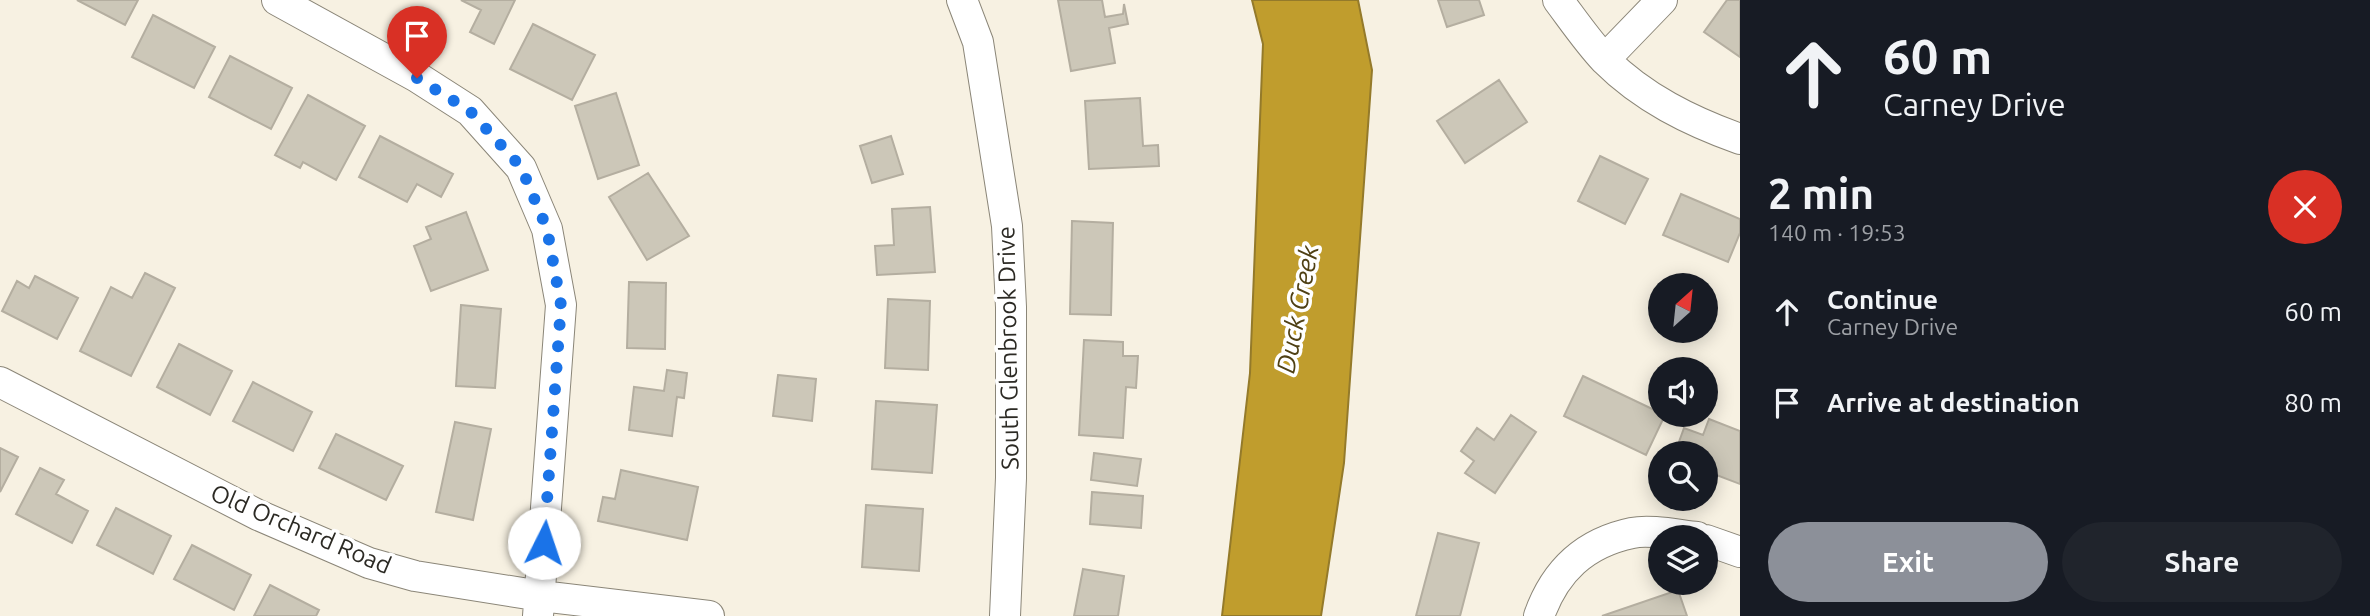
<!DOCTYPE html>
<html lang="en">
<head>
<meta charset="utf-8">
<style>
	body { margin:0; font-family:Ubuntu,sans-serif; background:#20242c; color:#f1f3f6; height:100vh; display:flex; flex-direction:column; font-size:26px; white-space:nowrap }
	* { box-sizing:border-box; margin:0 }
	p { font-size:23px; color:#9ea1a6 }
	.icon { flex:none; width:38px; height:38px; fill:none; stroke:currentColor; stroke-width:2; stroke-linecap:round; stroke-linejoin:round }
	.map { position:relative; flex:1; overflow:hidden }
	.panel { display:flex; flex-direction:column; background:#171b24; width:630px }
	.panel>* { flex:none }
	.banner { background:#171b24; color:#f1f3f6; overflow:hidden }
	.needle { width:46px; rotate:27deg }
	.buttons { position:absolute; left:1648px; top:273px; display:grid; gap:14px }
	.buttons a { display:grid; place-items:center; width:70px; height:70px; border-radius:50%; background:#171b24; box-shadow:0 4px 18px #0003; font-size:35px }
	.pin { position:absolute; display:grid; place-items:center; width:60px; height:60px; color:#fff; margin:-72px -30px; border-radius:50% 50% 50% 0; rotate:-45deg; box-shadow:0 0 7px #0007 }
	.pin .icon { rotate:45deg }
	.me { position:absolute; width:77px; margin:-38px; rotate:4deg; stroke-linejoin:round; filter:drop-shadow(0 0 5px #0008) }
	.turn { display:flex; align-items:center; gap:24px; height:147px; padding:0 28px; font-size:32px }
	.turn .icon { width:91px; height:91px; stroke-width:2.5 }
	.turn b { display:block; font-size:49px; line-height:60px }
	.round { display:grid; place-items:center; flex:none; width:74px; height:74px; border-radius:37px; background:#20242c }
	.overview { display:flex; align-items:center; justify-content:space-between; height:119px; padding:0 28px }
	h1 { font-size:42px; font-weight:700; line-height:52px }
	.action { display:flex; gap:14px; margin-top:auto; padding:14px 28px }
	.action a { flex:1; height:80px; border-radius:42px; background:#8c9099; color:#fff; font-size:28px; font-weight:700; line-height:80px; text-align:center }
	.action a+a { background:#20242c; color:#f1f3f6 }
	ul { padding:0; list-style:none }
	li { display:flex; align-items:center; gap:21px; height:91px; padding:0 28px }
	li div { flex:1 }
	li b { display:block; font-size:26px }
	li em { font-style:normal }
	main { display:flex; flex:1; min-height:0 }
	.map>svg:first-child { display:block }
	.water { fill:#c09d2d; stroke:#947a2a; stroke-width:2 }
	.building { fill:#ccc7b8; stroke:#b4aea0; stroke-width:2 }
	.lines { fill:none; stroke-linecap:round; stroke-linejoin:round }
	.minor-casing { stroke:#8b8678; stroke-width:32 }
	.minor { stroke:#fff; stroke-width:30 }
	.route { stroke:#1a73e8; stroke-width:12; stroke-dasharray:0 21.6 }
	.labels { text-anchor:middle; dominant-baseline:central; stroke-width:7; stroke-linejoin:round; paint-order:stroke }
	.street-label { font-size:24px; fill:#2c2a24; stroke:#fff }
	.water-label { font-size:26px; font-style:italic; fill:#4f4014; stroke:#fff }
</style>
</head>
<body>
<main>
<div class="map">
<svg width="1740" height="616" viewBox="0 0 1740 616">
	<rect width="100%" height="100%" fill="#f7f1e2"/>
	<path class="water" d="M1252,0H1358L1372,70L1344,463L1321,616H1222L1250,373L1263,44Z"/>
	<path class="building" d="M77,0H138L125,25Z
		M461,0H515L494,44L470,32L481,10Z
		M1058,0H1102L1105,17L1123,14L1124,4L1128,24L1109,28L1115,63L1071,71Z
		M1438,0H1479L1484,15L1447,27Z
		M1727,0H1740V57L1704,32Z
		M153,15L215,47L194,88L132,57Z
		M533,24L595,55L572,100L510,69Z
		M230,56L292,88L271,129L209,97Z
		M1499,80L1527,122L1465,163L1437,121Z
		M616,93L639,165L598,179L575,106Z
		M308,95L365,126L336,180L303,162L300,168L275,155Z
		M1140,98L1143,146L1158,145L1159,166L1089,169L1085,101Z
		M380,136L453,174L441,197L417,184L407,202L359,177Z
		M891,136L903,174L872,183L860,146Z
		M1600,156L1648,179L1625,224L1578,201Z
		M648,173L689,236L647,260L609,197Z
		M1681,194L1740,219V233L1728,262L1663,235Z
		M930,207L935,272L877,275L875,246L894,245L892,209Z
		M466,212L488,270L431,291L414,246L431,239L426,227Z
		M1072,221L1113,223L1111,315L1070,314Z
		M145,273L175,288L131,376L80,351L111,287L132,298Z
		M35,276L78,298L57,339L2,311L17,281L29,288Z
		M629,282L666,283L665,349L627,348Z
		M888,299L930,301L928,370L885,368Z
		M461,305L501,309L495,388L456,386Z
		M1084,340L1123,342V356H1138L1136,388L1126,387L1123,438L1079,435Z
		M179,344L232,371L210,415L157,387Z
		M667,370L687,373L684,398L677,397L672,436L629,430L634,387L664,391Z
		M778,375L816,379L812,421L773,416Z
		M1583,376L1665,415L1646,455L1564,416Z
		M253,382L312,412L293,451L233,421Z
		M876,401L937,405L932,473L872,469Z
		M1511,415L1536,432L1495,493L1465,473L1474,461L1461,451L1477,428L1494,440Z
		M1709,419L1740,431V484L1706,471V453H1675L1684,428L1703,435Z
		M455,422L491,429L473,520L436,512Z
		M336,434L403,466L386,500L319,468Z
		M0,448L18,457L0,492Z
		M1094,453L1141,459L1137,486L1091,480Z
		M40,468L64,480L56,494L88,511L72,543L16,514Z
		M621,470L698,487L687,540L598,521L603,497L615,499Z
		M1092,492L1143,496L1141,528L1090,524Z
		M866,505L923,509L919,571L862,567Z
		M116,508L171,536L153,574L97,545Z
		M1438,533L1479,543L1460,616H1416Z
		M192,545L251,575L234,610L174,579Z
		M1083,569L1124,576L1118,616H1074Z
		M270,585L319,610L316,616H254Z
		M1678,590L1687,616H1602Z"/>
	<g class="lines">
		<defs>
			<path id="minor" d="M277,0L417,77L470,111L521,168L547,229L561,305L538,616
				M962,0L978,42L1007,226L1011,307V478L1005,616
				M1558,0C1573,20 1588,42 1605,60C1643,98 1690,121 1740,139
				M1605,59L1662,0
				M0,382L258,515L369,563L415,576L541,596L709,616
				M1706,540L1740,552
				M1539,616C1555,571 1584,543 1632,533C1650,529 1678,535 1697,537"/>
		</defs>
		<use href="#minor" class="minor-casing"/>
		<use href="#minor" class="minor"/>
	</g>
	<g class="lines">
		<path class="route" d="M417,78L470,111L521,167L547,229L561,305L544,543"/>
	</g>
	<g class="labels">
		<g class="street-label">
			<text transform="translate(1008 348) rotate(-91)">South Glenbrook Drive</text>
			<text transform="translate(301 529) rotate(23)">Old Orchard Road</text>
		</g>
		<g class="water-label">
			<text transform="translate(1297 309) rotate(-79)">Duck Creek</text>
		</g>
	</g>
</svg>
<div class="buttons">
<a><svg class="needle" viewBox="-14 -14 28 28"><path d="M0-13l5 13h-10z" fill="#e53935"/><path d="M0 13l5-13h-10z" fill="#9ea1a6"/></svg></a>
<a><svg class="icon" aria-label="sound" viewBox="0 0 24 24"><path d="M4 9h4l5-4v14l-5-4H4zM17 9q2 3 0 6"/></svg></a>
<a><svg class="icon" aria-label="search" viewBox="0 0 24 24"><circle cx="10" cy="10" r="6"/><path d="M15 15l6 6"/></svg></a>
<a><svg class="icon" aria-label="layers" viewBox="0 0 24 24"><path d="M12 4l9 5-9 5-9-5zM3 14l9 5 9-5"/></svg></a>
</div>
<div class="pin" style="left:417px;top:78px;background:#d93025"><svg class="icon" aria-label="arrive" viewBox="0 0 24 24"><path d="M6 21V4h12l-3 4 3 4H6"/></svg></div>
<svg class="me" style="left:544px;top:543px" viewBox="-20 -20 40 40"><circle r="19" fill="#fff"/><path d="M0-13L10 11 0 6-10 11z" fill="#1a73e8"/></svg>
</div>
<section class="panel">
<div class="banner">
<div class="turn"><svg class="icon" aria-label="ahead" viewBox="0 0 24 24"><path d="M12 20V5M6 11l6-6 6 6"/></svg><div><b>60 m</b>Carney Drive</div></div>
</div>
<div class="overview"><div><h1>2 min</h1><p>140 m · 19:53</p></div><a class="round" style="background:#d93025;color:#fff"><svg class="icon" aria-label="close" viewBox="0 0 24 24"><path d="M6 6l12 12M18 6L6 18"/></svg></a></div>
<ul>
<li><svg class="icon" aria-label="ahead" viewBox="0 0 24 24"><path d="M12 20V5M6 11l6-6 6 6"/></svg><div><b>Continue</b><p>Carney Drive</p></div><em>60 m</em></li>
<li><svg class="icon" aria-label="arrive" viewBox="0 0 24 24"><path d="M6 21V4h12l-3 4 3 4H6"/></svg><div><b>Arrive at destination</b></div><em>80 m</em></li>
</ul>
<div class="action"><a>Exit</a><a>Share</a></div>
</section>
</main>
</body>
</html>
